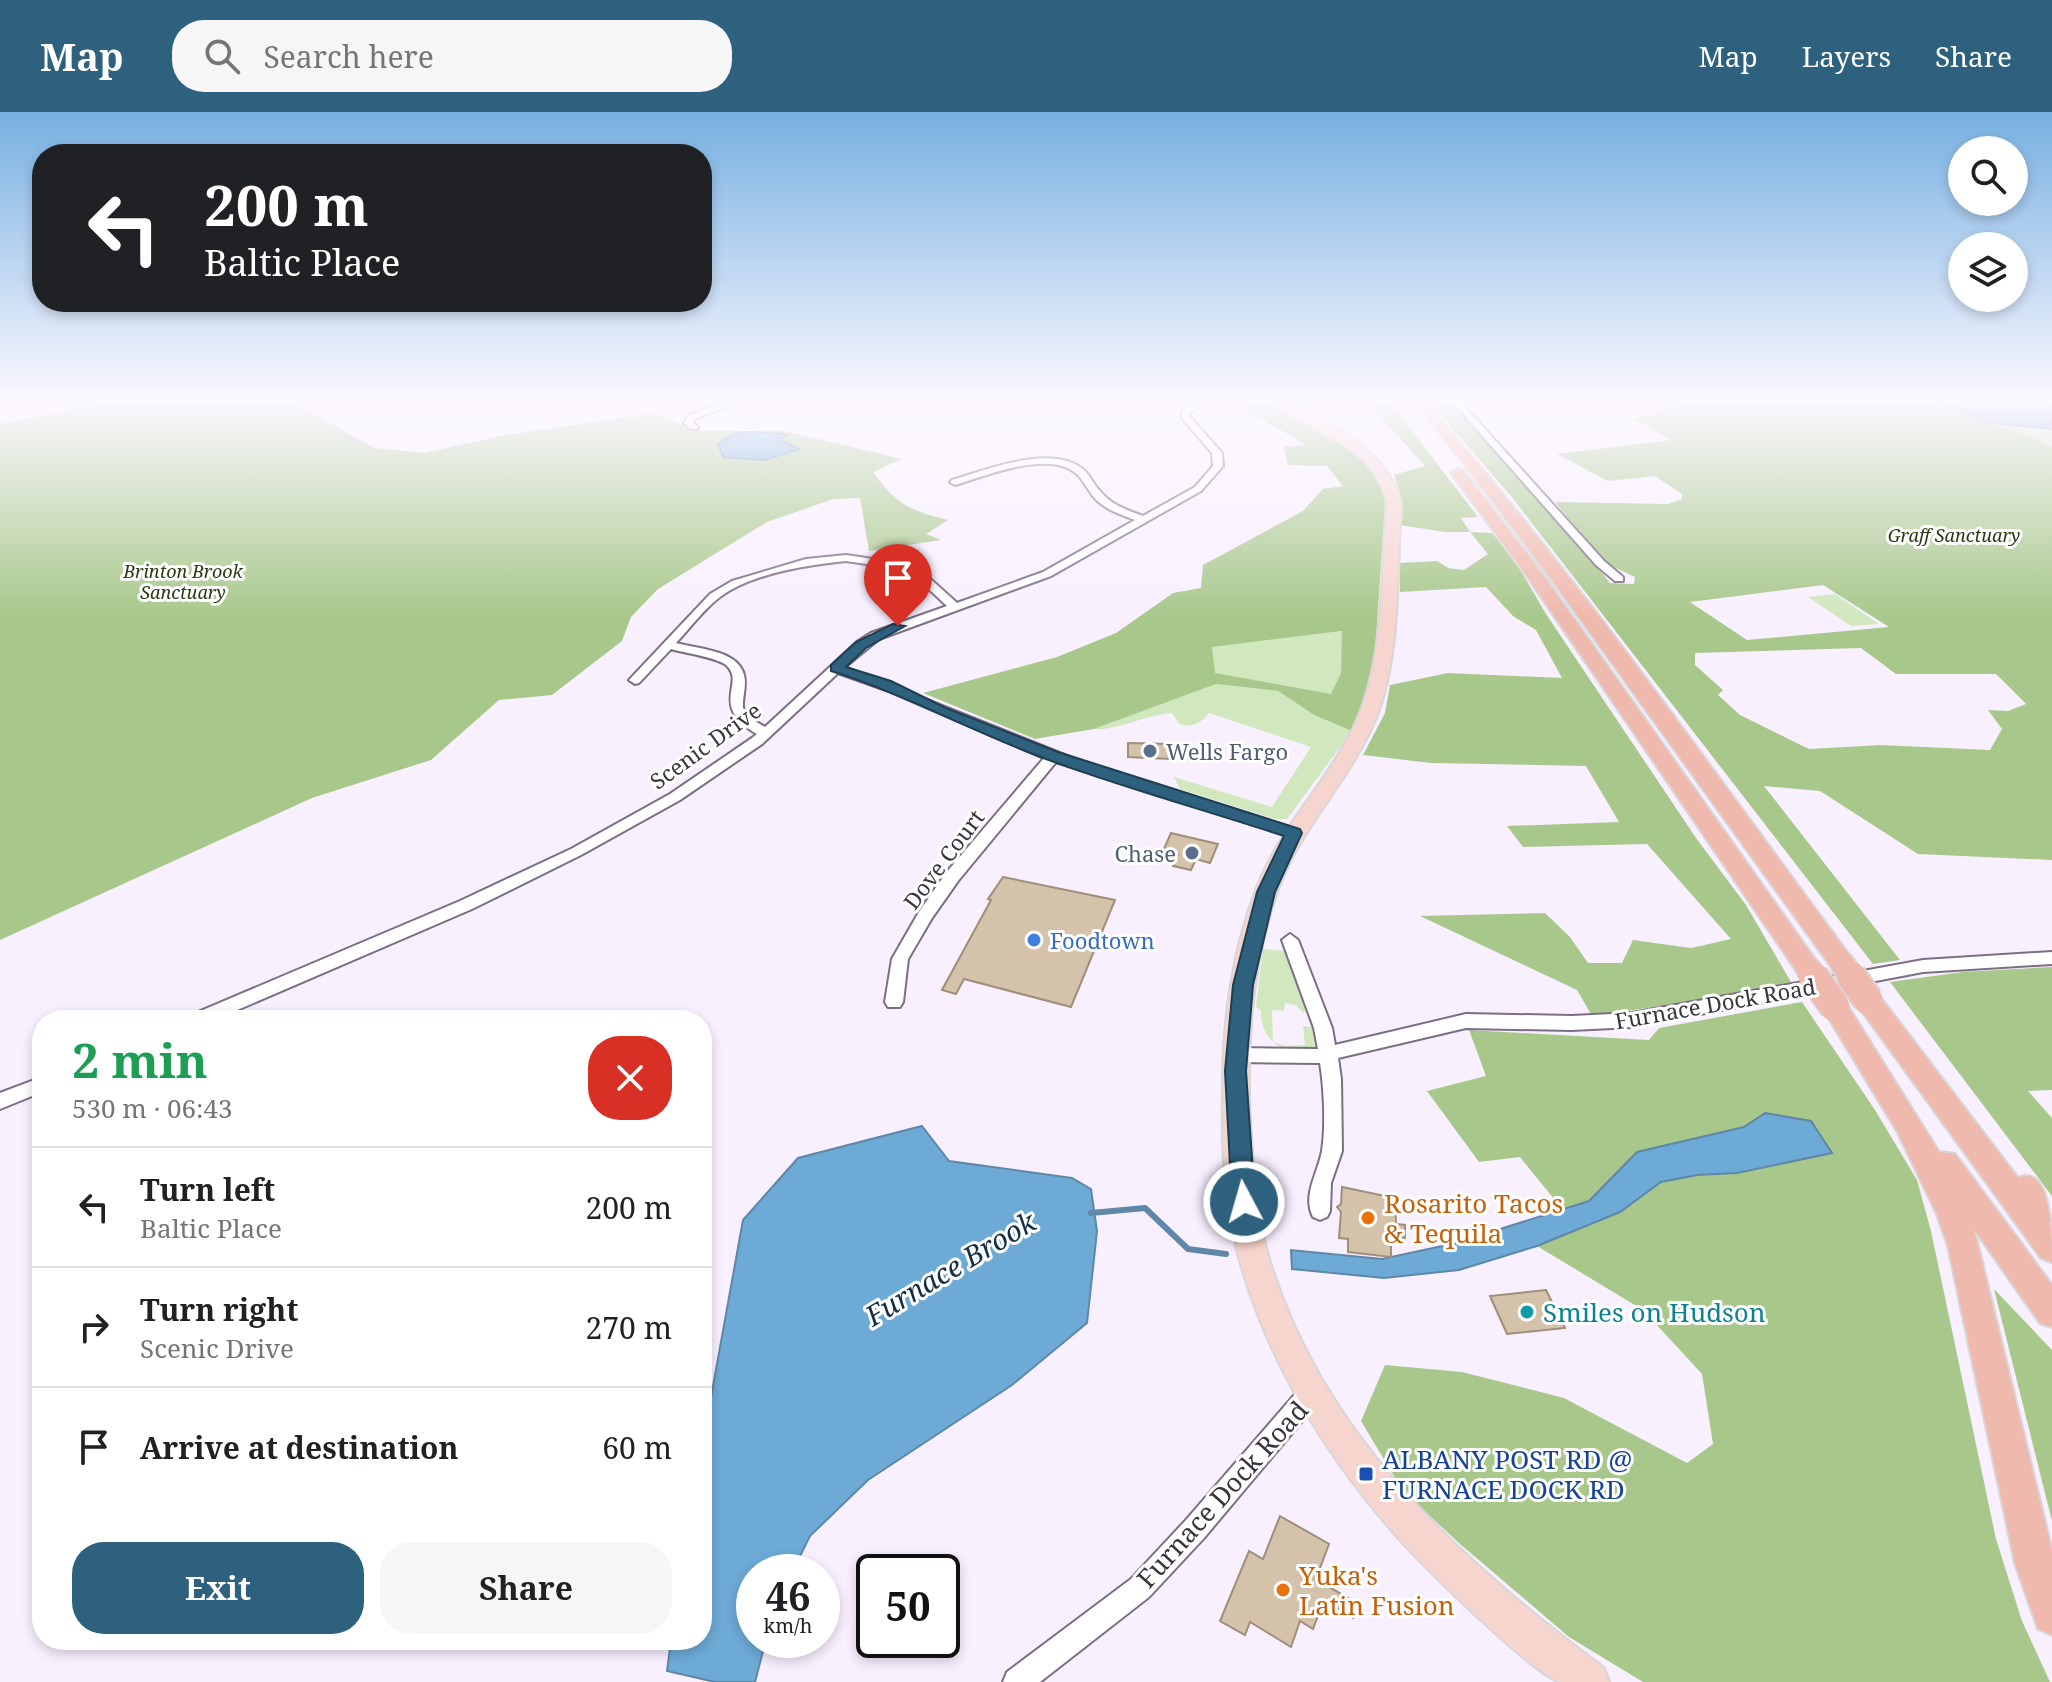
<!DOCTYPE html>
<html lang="en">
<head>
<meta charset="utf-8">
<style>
	body { margin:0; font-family:"Noto Serif",serif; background:#f6f6f6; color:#202124; height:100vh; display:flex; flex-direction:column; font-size:30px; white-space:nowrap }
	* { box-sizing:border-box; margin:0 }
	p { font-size:26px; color:#757577 }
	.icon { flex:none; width:44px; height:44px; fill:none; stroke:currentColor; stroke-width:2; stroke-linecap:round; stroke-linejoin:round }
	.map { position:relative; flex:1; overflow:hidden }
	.drawer { position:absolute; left:32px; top:898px; width:680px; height:640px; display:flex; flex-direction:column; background:#fff; border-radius:32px; box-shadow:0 4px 12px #0003 }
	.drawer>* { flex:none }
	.banner { position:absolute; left:32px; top:32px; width:680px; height:168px; border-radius:32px; box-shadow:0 4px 12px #0003; background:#202124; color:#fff; overflow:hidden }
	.fabs { position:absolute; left:1948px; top:24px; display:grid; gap:16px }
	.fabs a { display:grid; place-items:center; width:80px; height:80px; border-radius:50%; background:#fff; box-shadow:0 4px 12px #0003; font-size:40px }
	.speed { position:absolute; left:736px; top:1442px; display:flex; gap:16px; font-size:40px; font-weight:700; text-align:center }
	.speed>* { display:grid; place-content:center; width:104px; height:104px; border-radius:50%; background:#fff; box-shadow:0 4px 12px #0003; line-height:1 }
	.speed small { font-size:20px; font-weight:400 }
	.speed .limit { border:4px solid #111; border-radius:12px; background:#fff; color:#111 }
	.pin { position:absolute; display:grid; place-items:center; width:68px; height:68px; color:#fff; margin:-82px -34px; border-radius:50% 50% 50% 0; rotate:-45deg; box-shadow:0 0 8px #0007 }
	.pin .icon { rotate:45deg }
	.me { position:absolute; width:88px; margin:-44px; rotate:354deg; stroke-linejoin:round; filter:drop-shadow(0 0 6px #0008) }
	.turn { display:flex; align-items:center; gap:28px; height:168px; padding:0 40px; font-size:36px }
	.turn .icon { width:104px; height:104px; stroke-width:2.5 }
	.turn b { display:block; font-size:56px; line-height:68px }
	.round { display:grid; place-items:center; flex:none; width:84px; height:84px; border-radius:32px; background:#f6f6f6 }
	.overview { display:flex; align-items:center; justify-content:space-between; height:136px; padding:0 40px }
	h1 { font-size:48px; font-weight:700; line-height:60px; color:#1e9e55 }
	.cta { display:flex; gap:16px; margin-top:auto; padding:16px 40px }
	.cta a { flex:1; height:92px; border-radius:32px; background:#2e617e; color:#fff; font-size:32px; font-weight:700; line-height:92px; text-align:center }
	.cta a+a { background:#f6f6f6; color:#202124 }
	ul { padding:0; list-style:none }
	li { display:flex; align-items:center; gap:24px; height:120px; padding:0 40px; border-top:2px solid #e0e0e0 }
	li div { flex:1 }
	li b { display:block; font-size:30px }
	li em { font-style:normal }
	header { display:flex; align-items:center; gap:48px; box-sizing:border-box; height:112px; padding:0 40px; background:#2e617e; color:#fff }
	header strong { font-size:38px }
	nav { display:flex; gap:44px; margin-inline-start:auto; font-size:28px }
	.search { width:560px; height:72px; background:#f6f6f6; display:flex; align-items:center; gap:20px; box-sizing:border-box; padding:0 28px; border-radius:32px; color:#757577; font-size:30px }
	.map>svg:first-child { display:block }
	.green { fill:#d1e7be }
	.forest { fill:#a8c88b; fill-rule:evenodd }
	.water { fill:#6daad6; stroke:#5e87a8; stroke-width:2 }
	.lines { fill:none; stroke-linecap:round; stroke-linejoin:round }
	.stream { stroke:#5e87a8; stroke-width:6 }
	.building { fill:#d4c2ab; stroke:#9f8e78; stroke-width:2 }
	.minor-casing { stroke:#7c6e84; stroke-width:4 }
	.major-casing { stroke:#d8d6d8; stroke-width:4 }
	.highway-casing { stroke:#d8d6d8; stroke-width:4 }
	.minor { fill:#fff; fill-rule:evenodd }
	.major { fill:#f6d5ce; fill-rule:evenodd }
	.highway { fill:#f0b9ad; fill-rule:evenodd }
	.highway-bridge-far1-casing { stroke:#d8d6d8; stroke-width:27; stroke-linecap:butt }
	.highway-bridge-casing { stroke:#d8d6d8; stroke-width:33; stroke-linecap:butt }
	.highway-bridge-far1 { stroke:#f0b9ad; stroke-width:23 }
	.highway-bridge { stroke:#f0b9ad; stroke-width:29 }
	.route { fill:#2e617e; stroke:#1e3f52; stroke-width:2 }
	.service-dot { fill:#5c6f8a; stroke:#fff; stroke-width:3 }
	.shop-dot { fill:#3f7fe0; stroke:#fff; stroke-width:3 }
	.food-dot { fill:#e8710a; stroke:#fff; stroke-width:3 }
	.culture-dot { fill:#0f9aa8; stroke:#fff; stroke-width:3 }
	.transit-dot { fill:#1a4fb4; stroke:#fff; stroke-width:3 }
	.labels { text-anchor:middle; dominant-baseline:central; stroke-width:6; stroke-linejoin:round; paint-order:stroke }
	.far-park-label { font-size:18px; font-style:italic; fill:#273c11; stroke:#fff }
	.street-label { font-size:22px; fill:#3a343e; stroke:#fff }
	.service-label { font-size:22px; fill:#4e5e75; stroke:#fff; text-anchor:start }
	.shop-label { font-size:22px; fill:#366cbe; stroke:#fff; text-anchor:start }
	.near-food-label { font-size:26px; fill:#c56008; stroke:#fff; text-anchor:start }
	.near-culture-label { font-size:26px; fill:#0d838f; stroke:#fff; text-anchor:start }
	.near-transit-label { font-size:26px; fill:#164399; stroke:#fff; text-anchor:start }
	.near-street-label { font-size:26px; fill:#3a343e; stroke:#fff }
	.near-water-label { font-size:28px; font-style:italic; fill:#142f42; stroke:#fff }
</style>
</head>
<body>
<header>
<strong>Map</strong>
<div class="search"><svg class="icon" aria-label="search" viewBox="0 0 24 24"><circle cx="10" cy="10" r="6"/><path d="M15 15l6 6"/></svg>Search here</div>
<nav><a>Map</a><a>Layers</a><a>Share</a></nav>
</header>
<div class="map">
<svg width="2052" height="1570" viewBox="0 0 2052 1570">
	<rect width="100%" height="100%" fill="#f9f0ff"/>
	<path class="green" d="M1983,310L2052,317V335L2022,321Z
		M1835,482L1879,512L1851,514L1808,485Z
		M1343,519L1341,561L1331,583L1214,561L1212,534Z
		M1215,572L1278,579L1314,603L1352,619L1287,707H1275L1180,677L1174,665L1272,695L1311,635L1209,601C1201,611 1193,616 1179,612L1172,601C1145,603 1117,619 1094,617Z
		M1263,837L1285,839L1307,898L1303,901L1296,893L1285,891L1284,899L1272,898L1273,930L1285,934L1305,933L1303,914L1313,915L1318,933C1289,948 1260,931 1261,899L1256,895Z"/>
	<path class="forest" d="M295,286L291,289L374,336L425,341L500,324L654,301L697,319H785L902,347L873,360C897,393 909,398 948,408L926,422L941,428L869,439L860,386L833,387L767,410L658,477L631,505L622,529L552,583L499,588L431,648L312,686L0,828V312L125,287ZM745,320L789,322L780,328L799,337L764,348L723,345L718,332L732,323Z
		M1226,286H1267L1367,347L1386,378L1374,557L1363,597L1352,619L1314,603L1278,579L1216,572L1094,617L1035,627L923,581L1057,545L1116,521L1173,481L1201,476L1203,453L1303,399L1323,377L1343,374L1327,354L1288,353L1284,335L1306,333ZM1342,519L1341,561L1331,582L1215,561L1212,535Z
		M1364,286H1385L1396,298L1478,405L1461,406L1470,420L1492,421L1514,447L1546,502L1696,726L1746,793L1791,870L1716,886L1592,904L1577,878L1420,804L1545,801L1570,825L1588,851H1622L1633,828L1691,836L1731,827L1647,732L1523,735L1507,714L1619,710L1586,654L1431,651L1363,643L1385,601L1390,573L1448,561L1562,566L1536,518L1513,504L1486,475L1400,480V451L1437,449L1448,456L1464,458L1488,442L1470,420H1445L1400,413L1401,385L1394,363L1425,354Z
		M1426,286H1449L1550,397L1610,471L1634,472L1635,465L1605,451L1555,390L1668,392L1682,387V382L1655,364L1608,369L1557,342L1671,328L1633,306L1657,302L1653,299L1723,286H1935L1983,310L2022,321L2052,335V748L1918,742L1820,679L1764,674L1900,848L1873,852L1511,384ZM1823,473L1889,515L1747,528L1690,490ZM1861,536L1896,562H1996L2026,592L2008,599L1988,598L2002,617L1990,638L1881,633L1809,637L1740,603L1718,583L1723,578L1695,553V541Z
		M2052,855V978L2028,979L2052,1006V1084L1890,870L1963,860Z
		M1802,890L1875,998L1917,1068L1931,1119L1996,1427L2022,1509L2050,1570H1643L1569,1525L1460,1432L1403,1379L1361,1309L1385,1253L1462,1260L1564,1286L1687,1351L1713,1332L1702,1262L1643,1198L1537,1134L1620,1100L1661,1070L1697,1063L1737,1061L1832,1041L1811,1009L1765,1001L1744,1015L1637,1040L1589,1089L1563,1098L1520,1045L1479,1050L1427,979L1486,964L1469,918L1649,928L1659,916Z
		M1994,1177L2052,1238V1409Z"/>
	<path class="water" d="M1935,286H2052V317L1983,310Z
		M745,320L789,322L780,328L799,337L764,348L723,345L718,332L732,323Z
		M1765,1001L1811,1009L1832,1041L1737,1061L1697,1063L1661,1070L1620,1100L1537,1134L1459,1158L1384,1166L1292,1157L1291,1138L1382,1147L1456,1131L1589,1089L1637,1040L1744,1015Z
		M922,1014L949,1049L1072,1066L1091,1077L1097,1119L1087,1211L1012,1273L868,1368L810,1424L792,1460H754V1528H766L755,1570H715L667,1559L671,1528H702V1335L743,1108L798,1046Z"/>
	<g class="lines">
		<path class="stream" d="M1091,1101L1145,1096L1188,1137L1226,1142"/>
	</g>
	<path class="building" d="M1128,631L1169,632L1170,647L1128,645Z
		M1171,721L1218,732L1210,751L1196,747L1191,758L1173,754L1178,743L1163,739Z
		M1003,765L1115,788L1071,895L964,867L956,882L942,878L991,788L988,787Z
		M1342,1075L1395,1086L1396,1112L1405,1113V1126L1391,1124V1145L1348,1140V1127L1339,1126L1341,1100L1337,1095L1341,1092Z
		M1546,1178L1565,1216L1507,1222L1490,1184Z
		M1280,1404L1329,1432L1316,1467L1358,1492L1353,1506L1324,1488L1313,1517L1300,1509L1291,1535L1250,1510L1245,1523L1220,1509L1249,1439L1263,1447Z"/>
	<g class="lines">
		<defs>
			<path id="minor" d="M737,286H748L695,307L693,310L698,315L697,317H691L684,311L689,303Z
				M1199,286H1208L1189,302L1190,305L1222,341L1223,354L1201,379L1051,464L879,527L845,555L1085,651L1299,718L1302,721L1299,724H1289L1056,650L958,769L932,806L908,847L903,890L900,895H888L885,890L892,847L919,800L946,761L1044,646L886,578L838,561L762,632L680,688L581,743L472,797L214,908H188L191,903L460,789L571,737L670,682L752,626L757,622C707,592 747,572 726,553C716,545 684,541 671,537L639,571L635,572L629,568L710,482L732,469L806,447L846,443L907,452L926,463L957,491L1043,460L1135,408C1119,402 1103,397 1092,383C1087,376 1083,368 1077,362C1049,337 986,364 955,373L950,370L952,368C986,358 1054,330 1085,359C1091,365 1094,373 1100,379C1111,393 1127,398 1143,404L1195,375L1213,354L1212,341L1182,306V299ZM846,449L900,457L918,467L947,494L871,521L857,530L765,615L753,608L743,596C742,585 747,574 744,563C738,538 698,537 676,531C690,516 704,497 720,485C752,461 807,453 846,449Z
				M1449,286H1457L1604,449L1623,465V469H1615L1596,453Z
				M1290,822L1298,828L1332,916L1335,933L1466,902L1572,904L1632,901L1923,848L2052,840V852L1923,860L1632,915L1572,918L1466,916L1338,946L1341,967L1342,1039L1331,1071L1330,1099L1327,1105L1320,1108L1313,1105C1302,1083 1318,1061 1322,1039C1326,1014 1324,975 1320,951L1236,950L1229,948L1227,943L1229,938L1236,936L1318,937L1314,916L1282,828Z
				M42,965V980L0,997V981Z
				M1311,1269L1319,1273L1323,1281L1319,1289L1204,1426L1149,1485L1040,1570H1003L1007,1560L1131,1467L1186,1408L1303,1273Z"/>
			<path id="major" d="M1268,286H1282C1327,312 1389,336 1401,392C1396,463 1402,550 1372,615C1345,674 1297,720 1276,783C1252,854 1246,932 1250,1007C1252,1048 1255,1092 1265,1132C1313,1315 1458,1448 1604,1556L1609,1570C1594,1570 1575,1570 1561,1570C1534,1564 1423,1453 1400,1428C1325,1343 1264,1245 1236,1134C1223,1083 1222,1027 1223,975C1223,911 1232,844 1254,784C1275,721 1324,675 1353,617C1385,552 1381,464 1387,392C1376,329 1309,323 1268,286Z"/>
			<path id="highway" d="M1410,286H1422C1576,462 1710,656 1850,844L1854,850L1850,856L1841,859L1832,856L1552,468L1459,345Z
				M1458,357L1463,358L1541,460L1816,849L1820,855L1816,861L1807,864L1798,861L1529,467L1451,361Z
				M1868,878L1877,881L2018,1066C2052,1051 2052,1126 2052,1150L2041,1146L1859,895L1855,888L1859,881Z
				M1835,885L1844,888L1939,1040L1955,1042L2052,1173V1215L2040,1211L1974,1117L2052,1439V1523L2038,1517L2015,1451L1948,1134L1937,1102L1897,1019L1822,895L1826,888Z"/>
		</defs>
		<use href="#minor" class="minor-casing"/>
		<use href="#major" class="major-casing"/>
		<use href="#highway" class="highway-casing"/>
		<use href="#minor" class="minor"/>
		<use href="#major" class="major"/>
		<use href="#highway" class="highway"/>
		<defs>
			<path id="highway-bridge-far1" d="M1841,850L1852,866
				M1807,855L1815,866"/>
			<path id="highway-bridge" d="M1813,864L1835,895
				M1851,864L1868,888"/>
		</defs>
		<use href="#highway-bridge-far1" class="highway-bridge-far1-casing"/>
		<use href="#highway-bridge" class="highway-bridge-casing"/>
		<use href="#highway-bridge-far1" class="highway-bridge-far1"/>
		<use href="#highway-bridge" class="highway-bridge"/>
	</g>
	<linearGradient id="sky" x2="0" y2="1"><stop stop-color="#77b0e1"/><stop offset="0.57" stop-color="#fcf8ff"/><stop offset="1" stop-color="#fcf8ff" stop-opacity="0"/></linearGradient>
	<rect width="2052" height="506" fill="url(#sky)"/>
	<path class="route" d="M893,512L905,514L866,536L846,555L891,569L946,596L1058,640L1300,717L1302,721L1275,780L1253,873L1246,959L1255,1090L1252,1097L1244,1100L1235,1097L1232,1090L1225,959L1233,873L1257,780L1284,724C1205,698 1124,676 1046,647C973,620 905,582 831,559V553L856,530Z"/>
	<g class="service-dot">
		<circle cx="1150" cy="639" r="8"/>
		<circle cx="1192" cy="741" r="8"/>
	</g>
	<circle class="shop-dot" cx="1034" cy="828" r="8"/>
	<g class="food-dot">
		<circle cx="1368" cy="1106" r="8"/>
		<circle cx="1283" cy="1478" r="8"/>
	</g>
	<circle class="culture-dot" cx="1527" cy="1200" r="8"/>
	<rect class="transit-dot" x="1358" y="1354" width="16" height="16" rx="4"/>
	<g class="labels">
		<g class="far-park-label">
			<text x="1954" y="423">Graff Sanctuary</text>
			<text x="183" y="459">Brinton Brook<tspan x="183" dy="21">Sanctuary</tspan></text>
		</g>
		<g class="street-label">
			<text transform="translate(705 633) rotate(-36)">Scenic Drive</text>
			<text transform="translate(943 747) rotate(-53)">Dove Court</text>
			<text transform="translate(1715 891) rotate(-10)">Furnace Dock Road</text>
		</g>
		<g class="service-label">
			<text x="1166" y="639">Wells Fargo</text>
			<text x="1176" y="741" text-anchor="end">Chase</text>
		</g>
		<g class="shop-label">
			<text x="1050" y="828">Foodtown</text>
		</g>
		<g class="near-food-label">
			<text x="1384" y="1091">Rosarito Tacos<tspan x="1384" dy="30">&amp; Tequila</tspan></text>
			<text x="1299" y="1463">Yuka's<tspan x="1299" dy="30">Latin Fusion</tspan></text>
		</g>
		<g class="near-culture-label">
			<text x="1543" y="1200">Smiles on Hudson</text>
		</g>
		<g class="near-transit-label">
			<text x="1382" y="1347">ALBANY POST RD @<tspan x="1382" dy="30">FURNACE DOCK RD</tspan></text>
		</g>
		<g class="near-street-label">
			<text transform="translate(1222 1382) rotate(-48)">Furnace Dock Road</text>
		</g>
		<g class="near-water-label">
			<text transform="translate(950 1156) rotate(-31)">Furnace Brook</text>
		</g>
	</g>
</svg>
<div class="fabs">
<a><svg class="icon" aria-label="search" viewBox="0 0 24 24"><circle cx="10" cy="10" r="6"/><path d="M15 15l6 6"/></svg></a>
<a><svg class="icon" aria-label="layers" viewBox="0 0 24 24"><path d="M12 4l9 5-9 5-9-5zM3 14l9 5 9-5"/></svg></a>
</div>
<div class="speed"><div>46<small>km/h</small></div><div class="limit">50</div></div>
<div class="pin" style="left:898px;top:514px;background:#d93025"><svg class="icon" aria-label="arrive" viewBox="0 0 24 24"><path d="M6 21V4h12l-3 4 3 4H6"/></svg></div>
<svg class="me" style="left:1244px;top:1090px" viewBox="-20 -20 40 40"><circle r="17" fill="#2e617e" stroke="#fff" stroke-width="3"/><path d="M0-11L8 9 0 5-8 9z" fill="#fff"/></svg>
<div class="banner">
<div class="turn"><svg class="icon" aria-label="left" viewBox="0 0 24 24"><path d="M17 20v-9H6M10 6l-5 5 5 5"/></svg><div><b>200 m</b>Baltic Place</div></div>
</div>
<section class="drawer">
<div class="overview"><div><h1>2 min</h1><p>530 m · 06:43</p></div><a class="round" style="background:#d93025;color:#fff"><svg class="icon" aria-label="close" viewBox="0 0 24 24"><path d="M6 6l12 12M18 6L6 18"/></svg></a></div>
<ul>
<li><svg class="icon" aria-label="left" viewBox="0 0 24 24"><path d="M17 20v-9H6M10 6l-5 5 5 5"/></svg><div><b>Turn left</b><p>Baltic Place</p></div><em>200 m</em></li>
<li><svg class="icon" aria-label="right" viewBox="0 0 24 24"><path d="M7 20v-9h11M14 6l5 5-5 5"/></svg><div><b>Turn right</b><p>Scenic Drive</p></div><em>270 m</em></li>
<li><svg class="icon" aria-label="arrive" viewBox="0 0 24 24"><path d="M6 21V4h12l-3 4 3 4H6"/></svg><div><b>Arrive at destination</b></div><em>60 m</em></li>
</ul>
<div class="cta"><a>Exit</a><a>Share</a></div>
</section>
</div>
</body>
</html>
